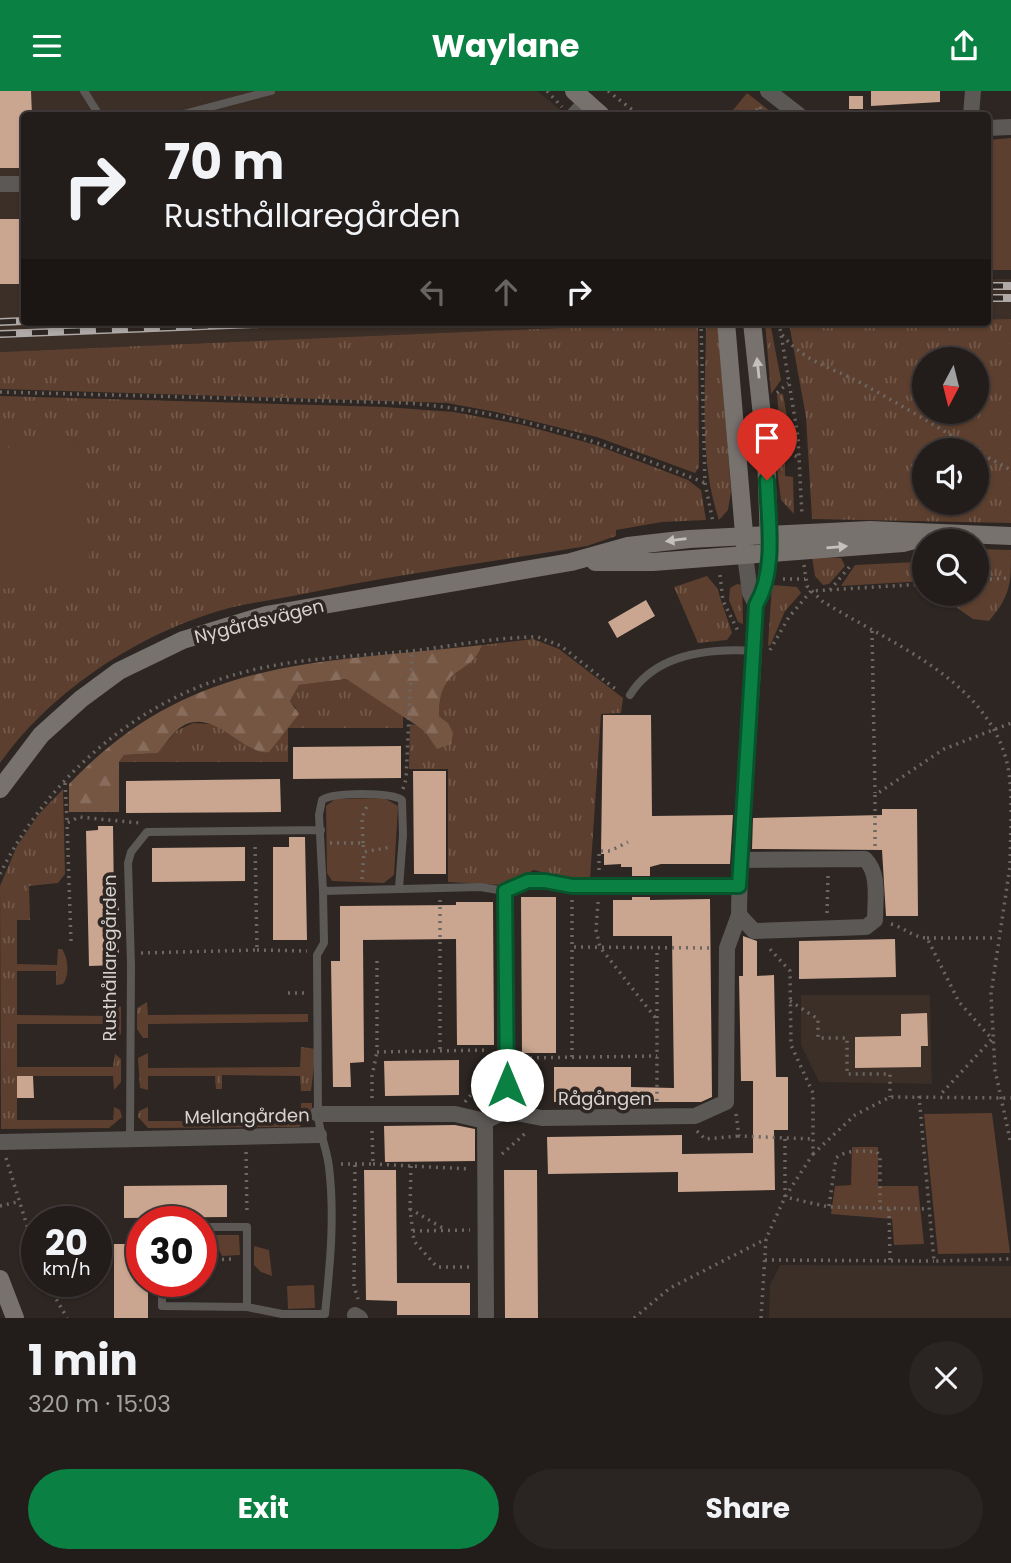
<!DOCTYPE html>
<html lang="en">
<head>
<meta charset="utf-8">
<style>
	body { margin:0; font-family:Poppins,sans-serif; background:#2a2523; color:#f1f3f6; height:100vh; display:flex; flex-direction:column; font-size:26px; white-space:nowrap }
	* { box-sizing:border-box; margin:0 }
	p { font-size:23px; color:#a2a1a2 }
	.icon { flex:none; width:38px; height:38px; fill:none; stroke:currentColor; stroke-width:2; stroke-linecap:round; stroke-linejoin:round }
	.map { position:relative; height:1227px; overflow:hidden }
	.drawer { display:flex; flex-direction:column; background:#221c1a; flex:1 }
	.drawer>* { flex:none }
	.banner { position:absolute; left:21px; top:21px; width:970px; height:214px; border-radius:7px; box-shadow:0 2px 5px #0004,0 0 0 2px #3f3a39; background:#221c1a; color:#f1f3f6; overflow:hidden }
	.needle { width:46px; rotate:187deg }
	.tools { position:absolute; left:912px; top:256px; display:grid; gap:14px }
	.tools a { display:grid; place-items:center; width:77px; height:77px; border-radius:50%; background:#221c1a; box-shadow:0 2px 5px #0004,0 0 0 2px #3f3a39; font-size:35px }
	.speed { position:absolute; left:21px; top:1115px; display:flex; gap:14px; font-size:35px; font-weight:700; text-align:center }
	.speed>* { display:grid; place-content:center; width:91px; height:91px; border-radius:50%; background:#221c1a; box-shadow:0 2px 5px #0004,0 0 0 2px #3f3a39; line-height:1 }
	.speed small { font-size:18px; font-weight:400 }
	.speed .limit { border:10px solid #d22; background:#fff; color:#111 }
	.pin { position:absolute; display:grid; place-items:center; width:60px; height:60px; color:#fff; margin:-72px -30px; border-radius:50% 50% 50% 0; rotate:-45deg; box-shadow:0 0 7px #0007 }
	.pin .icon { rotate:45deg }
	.me { position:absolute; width:77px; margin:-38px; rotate:0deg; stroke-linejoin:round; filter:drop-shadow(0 0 5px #0008) }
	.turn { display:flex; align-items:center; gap:24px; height:147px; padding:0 28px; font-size:32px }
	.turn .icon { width:91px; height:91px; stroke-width:2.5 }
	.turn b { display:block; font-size:49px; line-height:60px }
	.lanes { display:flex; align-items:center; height:66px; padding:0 28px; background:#0003; justify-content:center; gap:35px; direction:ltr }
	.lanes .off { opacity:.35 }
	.round { display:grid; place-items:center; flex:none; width:74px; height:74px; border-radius:37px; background:#2a2523 }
	.head { display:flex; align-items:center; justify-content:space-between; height:119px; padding:0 28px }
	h1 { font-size:42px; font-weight:700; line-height:52px }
	.action { display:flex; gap:14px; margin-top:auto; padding:14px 28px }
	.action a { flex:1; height:80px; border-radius:42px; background:#0b8043; color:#fff; font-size:28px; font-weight:700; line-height:80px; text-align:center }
	.action a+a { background:#2a2523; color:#f1f3f6 }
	header { display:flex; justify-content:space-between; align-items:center; height:91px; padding:0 28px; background:#0b8043; color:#fff; font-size:32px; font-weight:700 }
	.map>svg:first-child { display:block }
	.built { fill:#3b2f27 }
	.grass { fill:url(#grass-tufts); fill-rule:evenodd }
	.forest { fill:url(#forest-firs) }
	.green { fill:#5c3f2e }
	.building { fill:#caa691 }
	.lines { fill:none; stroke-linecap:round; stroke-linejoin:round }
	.path { stroke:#6d6763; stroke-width:3.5; stroke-dasharray:2 5; stroke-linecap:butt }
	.lane { stroke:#5b5856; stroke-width:8 }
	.street { stroke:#5b5856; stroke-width:16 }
	.secondary { stroke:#78726f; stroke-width:18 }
	.rail-casing { stroke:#afaaa7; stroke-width:8 }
	.rail { stroke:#2d2622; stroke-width:5; stroke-dasharray:16; stroke-linecap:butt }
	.oneway { fill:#c4c0bd }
	.route-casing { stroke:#07532c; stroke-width:18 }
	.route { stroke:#0b8043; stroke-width:12 }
	.labels { text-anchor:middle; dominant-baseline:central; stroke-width:7; stroke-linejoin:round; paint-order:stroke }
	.street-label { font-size:18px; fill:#d7d3d0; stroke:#2d2622 }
</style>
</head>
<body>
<header><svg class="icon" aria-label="menu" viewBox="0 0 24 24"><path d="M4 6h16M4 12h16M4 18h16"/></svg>Waylane<svg class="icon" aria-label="share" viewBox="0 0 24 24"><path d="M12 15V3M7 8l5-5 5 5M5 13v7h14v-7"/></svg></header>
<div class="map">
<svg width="1011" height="1227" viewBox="0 0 1011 1227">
	<defs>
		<pattern id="grass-tufts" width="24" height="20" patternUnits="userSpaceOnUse" patternTransform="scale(1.75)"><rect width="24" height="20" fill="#5c3f2e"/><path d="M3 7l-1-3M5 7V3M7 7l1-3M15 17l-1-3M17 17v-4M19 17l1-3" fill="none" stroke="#735a4b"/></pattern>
		<pattern id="forest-firs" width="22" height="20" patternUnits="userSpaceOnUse" patternTransform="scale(1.75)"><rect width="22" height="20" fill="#755643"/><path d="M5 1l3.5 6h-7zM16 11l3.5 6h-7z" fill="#886d5d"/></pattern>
	</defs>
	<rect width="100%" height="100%" fill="#2d2622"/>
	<path class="built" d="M0,0H537L567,24H24V231H698L0,261Z
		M987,188H1011V228L987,229Z
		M801,904H930L932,993L819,991L801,954Z
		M780,1174L1011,1175V1227H769L770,1194Z"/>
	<path class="grass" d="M1011,228V432L812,428L806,326L789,232ZM924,268H976V320H924ZM924,359H976V411H924Z
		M698,231L699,376L695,382L597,346L496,321L447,312L0,298V261Z
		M765,231H770L781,289L771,303Z
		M706,232H717L719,243L731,401L728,419L719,429C698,368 706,295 706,232Z
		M777,302L783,303L793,361L781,357Z
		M0,305L385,316L454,321L523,334L596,354L688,389L701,399L706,429L662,431L616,439V445L587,455C490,471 393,484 298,504C269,510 237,513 209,523C129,549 49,603 0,672Z
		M775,362L785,364V385L793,386L794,423L781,409Z
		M977,458L1011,459C1011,493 1011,504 989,530L973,528L936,502H976Z
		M924,463V490L841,495L855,474L917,471V464Z
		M812,466L841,467L845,475L829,493L823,494L815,485Z
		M707,485L717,497L732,542L727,549L698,552L674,496Z
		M737,493L742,494L743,533L738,531L729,509L730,497Z
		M772,494L797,496L801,502L785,520L770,555L768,554Z
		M533,548L559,558L623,607L621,622L601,623L590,788H567L534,779L503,794L448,791V678H409L410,633L416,634L426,642L448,632L439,625C440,571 469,587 482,554Z
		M346,588L403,625V637H288V671H119L124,664L158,662L176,640L193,632L210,633L231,641L241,651L268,661L296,617L290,610L299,594Z
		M63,698L65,783L58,792L29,795L30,829H17V873L57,874L58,858H62C68,867 70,884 63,893L56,894V880H17V924L113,925L115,912L121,916V943L113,947V933H17V976H113L115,963L121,968V991L114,999L113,985H17V1029H113L114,1016L120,1019L122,1026L109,1037L1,1038L0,795L17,755L39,723Z
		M147,911L148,924L308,923V931L148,933V947H143L137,938V917Z
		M301,956L316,958L311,1000H301L300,985L222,984V998H216L215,985H148V999L140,997L138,967L148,962V977L300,976Z
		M301,1012H312V1025L299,1036L148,1037L138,1026L139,1020L148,1016V1030H215L216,1016H222V1030H300Z"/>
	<path class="forest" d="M482,554C470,587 440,571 439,625L448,632L453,642L451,653L437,658L426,642L416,634L346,588L299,594L290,610L299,623L269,661C242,665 209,608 175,641C169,647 164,655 158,662L124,664L119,671V721H69V693C192,564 318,573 482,554Z"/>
	<path class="green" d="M747,2L775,24H729Z
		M1011,47V179H987V49Z
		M79,351L91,490L0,498V357Z
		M384,707L398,715L394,784L384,792L332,790L327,782L326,715L335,708Z
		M992,1022L1010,1162L938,1163L924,1023Z
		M852,1056H878V1095H918L924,1153L894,1154L892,1128L831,1123L835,1095L851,1094Z
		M211,1144H239L240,1164L222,1165Z
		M254,1155L269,1159L272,1185L261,1181L254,1174Z
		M314,1194L315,1217L288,1218L287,1195Z"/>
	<path class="building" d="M0,0H31L32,24H24V77H0Z
		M871,0H940V11L871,15Z
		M849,5H863V18H849Z
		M0,128H24V193H0Z
		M646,509L655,525L617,547L608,531Z
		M603,624H651L652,725L733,724L730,773H661L650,776V785H632V776H621V773L604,774V763H601Z
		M401,655V687L293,688V656Z
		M413,680H446V783H414Z
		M280,688L281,721L126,722V690Z
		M882,718H917L918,825H886L882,759L752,758L753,727L882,724Z
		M98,735H113L114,811H119V874L89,875L86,740L98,739Z
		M289,746H305L307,849H273V756H289Z
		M245,756V790L152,791V757Z
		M521,806H556V962H522Z
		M632,806H650V809L710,808L712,1006L701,1011H554V976H631V996L674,997L672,845H613V809H632Z
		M456,811H493L494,954H457L456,848L363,849L364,971L350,972L351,996H333L331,870H340V815L456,814Z
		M743,845L757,850V885L774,884L776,986H788V1039H774L775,1099L678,1101V1081L548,1083L547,1046L682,1044V1063L753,1062V990H741L739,885H743Z
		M895,848L896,886L799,888V850Z
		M927,922L928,955H921V976L855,977V946L901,945V923Z
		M459,969V1004L385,1005L384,970Z
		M17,985H33L34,1007H17Z
		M455,1034L475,1038V1070L385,1071L384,1035Z
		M364,1079H396L397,1192H470V1224H397V1210L366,1209Z
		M504,1079H537L538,1227H505Z
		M227,1094V1126L124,1127V1095Z
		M114,1153H142V1190H148V1227H114Z"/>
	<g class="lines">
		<path class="path" d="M547,0L562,16
			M608,0L639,24
			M760,16L762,24
			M751,24L761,15
			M701,231L705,392L713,431
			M779,231L798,346L802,425
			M782,244C808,273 829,275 861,292C899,313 937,335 974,359
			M0,301L406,312C512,320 607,352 705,392
			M777,302L788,292
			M782,359L800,367
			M976,360L1011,379
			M804,474L807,495L822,510C889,552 990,589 1008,676C1011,692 1011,708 1011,724
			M720,484L723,510L739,542
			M783,488H805
			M976,489L1011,487
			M830,499L851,474
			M872,540L875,702
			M770,559L789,526L811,500L924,493
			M65,692L67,729
			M403,698L406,688L412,560
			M1011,728L1010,775L991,903L995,979L1011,1053
			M330,752H363L364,761
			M363,752L362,726L368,713
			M875,755V704L944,658L1011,632
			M599,779V760H610L628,751
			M0,783C44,693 130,615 227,586C287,567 349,566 411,560C453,555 496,546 538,546L561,555L618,600
			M362,788L364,761L391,756
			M440,809V959
			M572,809V856L711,857
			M598,811L596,839L600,856L657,929V1011
			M827,822L828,784
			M891,833C905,837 912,846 927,847L959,911L992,948L940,1004
			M927,847H996
			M71,850L67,732L79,726L140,732
			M257,859L307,860
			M141,862L257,859L255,752
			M377,870V961L489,959
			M288,902H307
			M790,910L818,928V947H847V983H890V1006
			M657,927V857
			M572,966V856
			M523,967L657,965
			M919,1005L934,1170L1011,1168
			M372,1007V985L377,961
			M465,1011L489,981
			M736,1023L739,1045L813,1048
			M697,1040L705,1048L739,1045
			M785,1048V1106L829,1116L929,1118
			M246,1061L247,1123
			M502,1063L528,1040
			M813,1063L855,1024L890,1006L1011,1007
			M6,1067L37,1167
			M341,1073H373L372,1039
			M373,1073L469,1078
			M355,1074L354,1195L358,1208
			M411,1075L410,1118L414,1150L437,1176H472
			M0,1115L17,1111
			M829,1115L836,1067C848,1058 863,1060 877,1061L880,1066V1118
			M410,1118L446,1139
			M889,1118L890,1170
			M413,1140L470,1139
			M201,1169L235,1168
			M765,1169L934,1170
			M46,1190L67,1227
			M634,1227L670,1197L766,1148
			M761,1227L766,1148L785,1106L813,1063V1002L791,954L790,880L768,856"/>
		<path class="lane" d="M84,0L99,24
			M180,24L271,0
			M630,604C656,562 710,557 755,560
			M399,797L403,744L402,709C390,701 334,701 322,709L319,724L323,800L480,796L505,800
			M130,1046L131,874L128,772L131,761L147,741L321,739
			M201,1136H247V1216
			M162,1190V1215L247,1216L282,1223H325C330,1174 335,1126 329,1076C327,1058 319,1042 318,1023L317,864L324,852L323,800"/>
		<path class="street" d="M768,0L799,24
			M574,24L587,10
			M971,24L973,0
			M987,37L1011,36
			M0,93H24
			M756,514L764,498L769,462
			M741,769L865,768C880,782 875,810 875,829L866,836L754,840L739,824C740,720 753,618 756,514L750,502L745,464
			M506,1020L505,800L528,790H545L572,795H739
			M318,1023H455L485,1030L506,1020L542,1027L695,1025L726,1011L727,857L739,824
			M485,1030L486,1227
			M0,1051L319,1044
			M355,1224L360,1227"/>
		<path class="secondary" d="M574,0L601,24
			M726,231L745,454
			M752,231L766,362L769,452
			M595,471H653L903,452L926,446
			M0,698L41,644L81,608L119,580L183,549L266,524L571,471L628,455L689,448L870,439L1011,445
			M0,1188L15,1227"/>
		<defs>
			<path id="rail" d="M987,195H1011
				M987,207H1011
				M0,231L24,230
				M0,243L309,231"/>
		</defs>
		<use href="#rail" class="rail-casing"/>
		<use href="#rail" class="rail"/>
	</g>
	<defs><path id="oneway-solid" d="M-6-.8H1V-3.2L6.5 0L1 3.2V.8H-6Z" transform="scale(1.75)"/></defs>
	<g class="oneway">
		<use href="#oneway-solid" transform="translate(758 277) rotate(-96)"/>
		<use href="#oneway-solid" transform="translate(676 449) rotate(173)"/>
		<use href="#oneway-solid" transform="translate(837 456) rotate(-5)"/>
	</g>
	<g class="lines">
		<defs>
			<path id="route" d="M507,994L505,800L528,790H545L572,795H739L756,514C777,479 768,429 767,389"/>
		</defs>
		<use href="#route" class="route-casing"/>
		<use href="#route" class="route"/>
	</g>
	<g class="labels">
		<g class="street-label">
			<text transform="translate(259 530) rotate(-14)">Nygårdsvägen</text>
			<text transform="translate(109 867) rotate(-90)">Rusthållaregården</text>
			<text x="605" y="1007">Rågången</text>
			<text transform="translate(247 1025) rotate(-1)">Mellangården</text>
		</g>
	</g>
</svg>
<div class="tools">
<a><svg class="needle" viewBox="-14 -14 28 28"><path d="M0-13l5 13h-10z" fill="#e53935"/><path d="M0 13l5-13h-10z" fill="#a2a1a2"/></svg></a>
<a><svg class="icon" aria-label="sound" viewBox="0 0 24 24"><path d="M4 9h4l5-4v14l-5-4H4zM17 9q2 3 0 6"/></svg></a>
<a><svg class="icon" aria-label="search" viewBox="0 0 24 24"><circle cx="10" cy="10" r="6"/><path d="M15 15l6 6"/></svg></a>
</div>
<div class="speed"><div>20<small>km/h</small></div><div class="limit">30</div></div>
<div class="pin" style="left:767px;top:389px;background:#d93025"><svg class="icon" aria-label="arrive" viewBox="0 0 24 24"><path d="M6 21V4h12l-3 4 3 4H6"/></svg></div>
<svg class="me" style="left:507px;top:994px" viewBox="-20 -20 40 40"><circle r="19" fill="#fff"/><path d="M0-13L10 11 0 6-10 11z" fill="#0b8043"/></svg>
<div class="banner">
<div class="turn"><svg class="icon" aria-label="right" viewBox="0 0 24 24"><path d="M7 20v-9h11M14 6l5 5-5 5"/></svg><div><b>70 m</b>Rusthållaregården</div></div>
<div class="lanes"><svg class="icon off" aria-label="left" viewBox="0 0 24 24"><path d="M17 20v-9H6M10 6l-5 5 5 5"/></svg><svg class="icon off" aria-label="ahead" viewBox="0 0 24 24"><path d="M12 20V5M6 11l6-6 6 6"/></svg><svg class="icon" aria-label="right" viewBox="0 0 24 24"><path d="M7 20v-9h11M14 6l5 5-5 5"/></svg></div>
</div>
</div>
<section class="drawer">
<div class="head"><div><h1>1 min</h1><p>320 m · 15:03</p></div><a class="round"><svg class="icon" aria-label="close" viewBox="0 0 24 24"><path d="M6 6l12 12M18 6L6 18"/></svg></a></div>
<div class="action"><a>Exit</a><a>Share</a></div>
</section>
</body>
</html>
